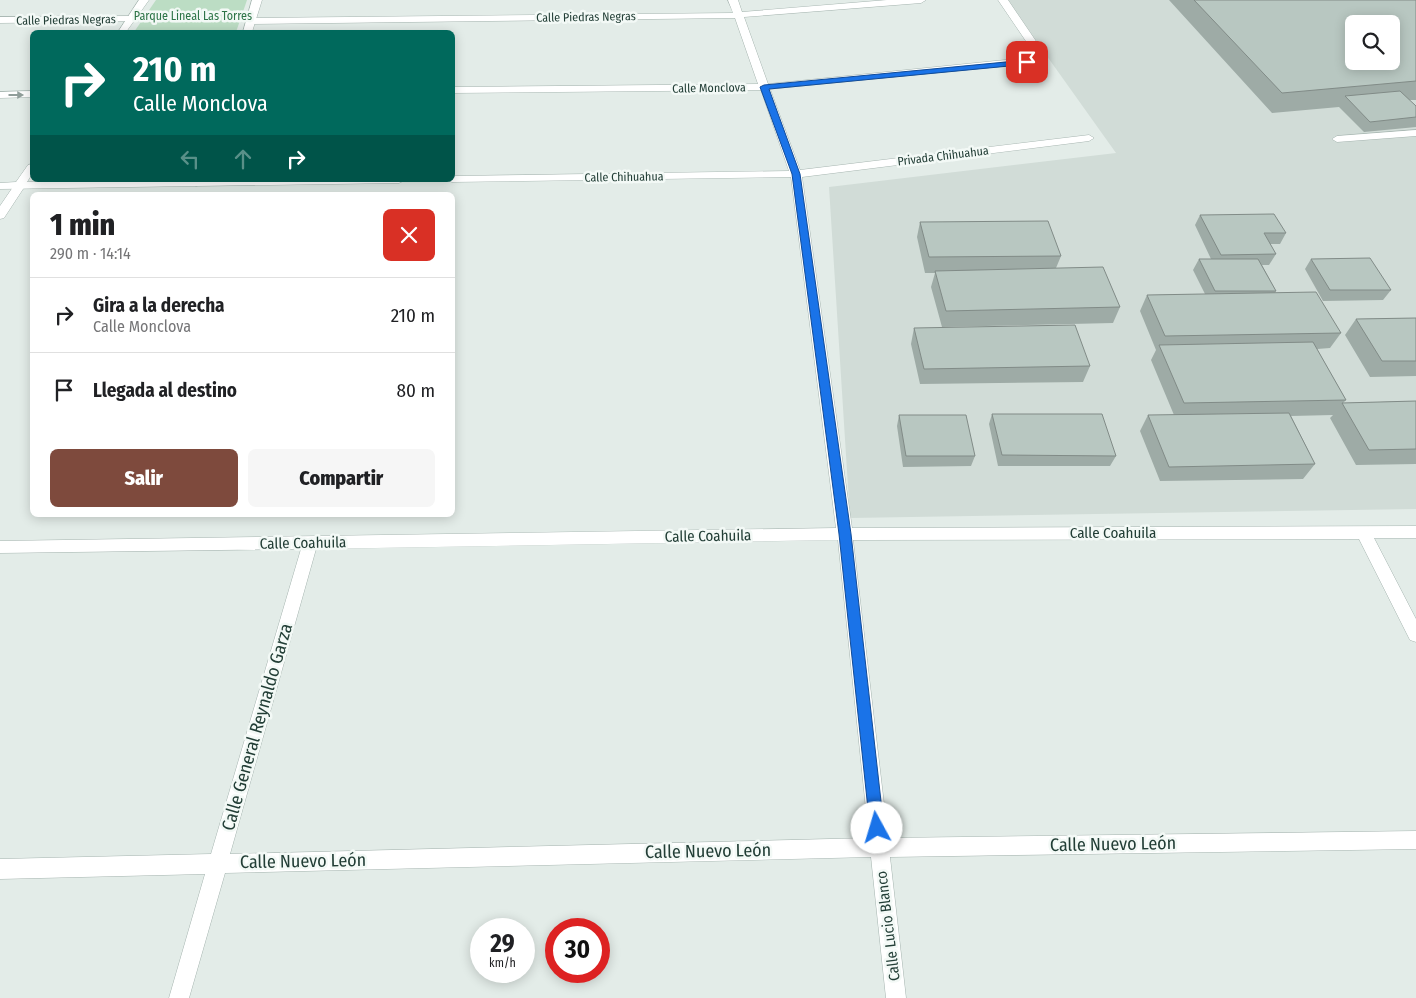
<!DOCTYPE html>
<html lang="es">
<head>
<meta charset="utf-8">
<style>
	body { margin:0; font-family:"Fira Sans Condensed",sans-serif; background:#f6f6f6; color:#202124; height:100vh; display:flex; flex-direction:column; font-size:19px; white-space:nowrap }
	* { box-sizing:border-box; margin:0 }
	p { font-size:16px; color:#757577 }
	.icon { flex:none; width:28px; height:28px; fill:none; stroke:currentColor; stroke-width:2; stroke-linecap:round; stroke-linejoin:round }
	.map { position:relative; flex:1; overflow:hidden }
	.side { position:absolute; left:30px; top:192px; width:425px; height:325px; display:flex; flex-direction:column; background:#fff; border-radius:8px; box-shadow:0 2px 12px #0003 }
	.side>* { flex:none }
	.top-card { position:absolute; left:30px; top:30px; width:425px; height:152px; border-radius:8px; box-shadow:0 2px 12px #0003; background:#00695c; color:#fff; overflow:hidden }
	.buttons { position:absolute; left:1345px; top:15px; display:grid; gap:10px }
	.buttons a { display:grid; place-items:center; width:55px; height:55px; border-radius:8px; background:#fff; box-shadow:0 2px 12px #0003; font-size:25px }
	.speed { position:absolute; left:470px; top:918px; display:flex; gap:10px; font-size:25px; font-weight:700; text-align:center }
	.speed>* { display:grid; place-content:center; width:65px; height:65px; border-radius:50%; background:#fff; box-shadow:0 2px 12px #0003; line-height:1 }
	.speed small { font-size:12px; font-weight:400 }
	.speed .limit { border:8px solid #d22; background:#fff; color:#111 }
	.pin { position:absolute; display:grid; place-items:center; width:42px; height:42px; color:#fff; margin:-21px; border-radius:10px; box-shadow:0 2px 8px #0006 }
	.me { position:absolute; width:55px; margin:-28px; rotate:354deg; stroke-linejoin:round; filter:drop-shadow(0 0 4px #0008) }
	.turn { display:flex; align-items:center; gap:18px; height:105px; padding:0 20px; font-size:22px }
	.turn .icon { width:65px; height:65px; stroke-width:2.5 }
	.turn b { display:block; font-size:35px; line-height:42px }
	.lanes { display:flex; align-items:center; height:48px; padding:0 20px; background:#0003; justify-content:center; gap:25px; direction:ltr }
	.lanes .off { opacity:.35 }
	.round { display:grid; place-items:center; flex:none; width:52px; height:52px; border-radius:8px; background:#f6f6f6 }
	.overview { display:flex; align-items:center; justify-content:space-between; height:85px; padding:0 20px }
	h1 { font-size:30px; font-weight:800; line-height:38px }
	.button { display:flex; gap:10px; margin-top:auto; padding:10px 20px }
	.button a { flex:1; height:58px; border-radius:8px; background:#7e4a3d; color:#fff; font-size:20px; font-weight:800; line-height:58px; text-align:center }
	.button a+a { background:#f6f6f6; color:#202124 }
	ul { padding:0; list-style:none }
	li { display:flex; align-items:center; gap:15px; height:75px; padding:0 20px; border-top:1px solid #e0e0e0 }
	li div { flex:1 }
	li b { display:block; font-size:19px }
	li em { font-style:normal }
	.map>svg:first-child { display:block }
	.built { fill:#d1dcd7; fill-rule:evenodd }
	.green { fill:#bcddc4 }
	.lines { fill:none; stroke-linecap:round; stroke-linejoin:round }
	.service-casing { stroke:#a5b4af; stroke-width:1 }
	.minor-casing { stroke:#a5b4af; stroke-width:1 }
	.tertiary-casing { stroke:#a5b4af; stroke-width:1 }
	.service { fill:#fff; fill-rule:evenodd }
	.minor { fill:#fff; fill-rule:evenodd }
	.tertiary { fill:#fff; fill-rule:evenodd }
	.wall { fill:#9eaba6 }
	.building { fill:#b8c7c1; stroke:#818b87; fill-rule:evenodd }
	.oneway { fill:#909e9a }
	.route { fill:#1a73e8; stroke:#114b97 }
	.labels { text-anchor:middle; dominant-baseline:central; stroke-width:5; stroke-linejoin:round; paint-order:stroke }
	.far-park-label { font-size:12px; fill:#2d7447; stroke:#f3f9f6 }
	.far-street-label { font-size:12px; fill:#223e36; stroke:#f3f9f6 }
	.street-label { font-size:15px; fill:#223e36; stroke:#f3f9f6 }
	.near-street-label { font-size:18px; fill:#223e36; stroke:#f3f9f6 }
</style>
</head>
<body>
<div class="map">
<svg width="1416" height="998" viewBox="0 0 1416 998">
	<rect width="100%" height="100%" fill="#e3ece8"/>
	<path class="built" d="M1007,0H1416V509L850,518L829,187L1116,153ZM1354,24H1391V61H1354Z"/>
	<path class="green" d="M156,0H247L236,32H134Z"/>
	<g class="lines">
		<defs>
			<path id="service" d="M1416,130V136L1337,142L1332,139L1337,136Z"/>
			<path id="minor" d="M728,0H738L742,12L887,0H926L921,3L744,17L768,84L1015,59H1036V56L998,0H1008L1046,56L1045,62L1040,65H1015L770,89L800,170L1089,135L1094,138L1089,141L802,177L852,528L1416,526V538H1374L1416,619V642L1410,640L1359,539L853,540L888,838L1416,831V849L890,857L906,998H886L871,857L225,873L189,998H169L205,874L0,879V859L211,854L301,549L0,553V541L836,528L791,177L452,182L447,180H452V176L789,171L761,90L452,93V87L758,84L735,18L251,24L246,21L251,18L733,13ZM838,540L869,838L230,854L316,549Z
				M131,16L134,17V21L0,23V17Z
				M32,91V97L0,98V92Z
				M194,180H405L399,183L196,186L190,183Z
				M19,183L25,186L4,218L0,219V206L15,184Z"/>
			<path id="tertiary" d="M139,0H149L126,32H118Z
				M252,0H262L252,32H243Z
				M32,164V174L27,182L203,180L200,185L196,186L0,189V183L16,182L28,165Z"/>
		</defs>
		<use href="#service" class="service-casing"/>
		<use href="#minor" class="minor-casing"/>
		<use href="#tertiary" class="tertiary-casing"/>
		<use href="#service" class="service"/>
		<use href="#minor" class="minor"/>
		<use href="#tertiary" class="tertiary"/>
	</g>
	<path class="wall" d="M1169,0H1416V100H1409L1416,106V127L1364,132L1339,107L1272,113Z
		M1200,215L1286,233L1280,244H1270L1276,254L1269,265H1262L1276,291L1275,293L1341,333L1330,348L1317,349L1346,400L1343,403L1416,401V464L1356,465L1330,418L1333,415L1291,416L1315,464L1303,479L1160,481L1140,431L1148,415H1174L1151,360L1156,350L1140,311L1147,295L1205,294L1193,270L1199,259H1211L1195,225Z
		M920,222L1061,256L1056,268L1120,307L1113,323L942,327L931,287L935,273H925L917,237Z
		M1311,259L1391,290L1383,300L1323,301L1305,269Z
		M1416,318V376L1370,377L1345,335L1356,319Z
		M914,328L1090,366L1083,382L920,384L911,344Z
		M992,414L1116,456L1110,466H998L989,424Z
		M899,415L975,456L971,466L903,467L897,426Z"/>
	<path class="building" d="M1194,0H1416V81L1282,93ZM1354,24H1391V61H1354Z
		M1400,91L1416,106V117L1370,122L1345,96Z
		M1274,214L1286,233H1264L1276,254L1221,255L1200,215Z
		M1048,221L1061,256L929,257L920,222Z
		M1370,258L1391,290H1330L1311,259Z
		M1199,259H1258L1276,291H1215Z
		M1103,267L1120,307L946,311L935,271Z
		M1316,292L1341,333L1165,336L1147,295Z
		M1416,318V361H1382L1356,319Z
		M1075,325L1090,366L924,369L914,328Z
		M1313,342L1346,400L1184,403L1159,345Z
		M1416,401V449L1369,450L1342,403Z
		M1289,413L1315,464L1169,467L1148,415Z
		M992,414H1102L1116,456L1002,455Z
		M899,415H966L975,456H906Z"/>
	<defs><path id="oneway-solid" d="M-6-.8H1V-3.2L6.5 0L1 3.2V.8H-6Z" transform="scale(1.25)"/></defs>
	<use class="oneway" href="#oneway-solid" transform="translate(16 95)"/>
	<path class="route" d="M1027,60H1030V64L769,89L800,174L851,534L884,828L882,833L877,835L872,833L870,828L839,534L792,174L760,87L764,85Z"/>
	<g class="labels">
		<g class="far-park-label">
			<text x="193" y="16">Parque Lineal Las Torres</text>
		</g>
		<g class="far-street-label">
			<text transform="translate(586 17) rotate(-1)">Calle Piedras Negras</text>
			<text transform="translate(66 20) rotate(-1)">Calle Piedras Negras</text>
			<text transform="translate(709 88) rotate(-1)">Calle Monclova</text>
			<text transform="translate(943 156) rotate(-7)">Privada Chihuahua</text>
			<text transform="translate(624 177) rotate(-1)">Calle Chihuahua</text>
		</g>
		<g class="street-label">
			<text x="1113" y="533">Calle Coahuila</text>
			<text transform="translate(708 536) rotate(-1)">Calle Coahuila</text>
			<text transform="translate(303 543) rotate(-1)">Calle Coahuila</text>
			<text transform="translate(888 926) rotate(-97)">Calle Lucio Blanco</text>
		</g>
		<g class="near-street-label">
			<text transform="translate(257 727) rotate(-74)">Calle General Reynaldo Garza</text>
			<text transform="translate(1113 844) rotate(-1)">Calle Nuevo León</text>
			<text transform="translate(708 851) rotate(-1)">Calle Nuevo León</text>
			<text transform="translate(303 861) rotate(-1)">Calle Nuevo León</text>
		</g>
	</g>
</svg>
<div class="buttons">
<a><svg class="icon" aria-label="search" viewBox="0 0 24 24"><circle cx="10" cy="10" r="6"/><path d="M15 15l6 6"/></svg></a>
</div>
<div class="speed"><div>29<small>km/h</small></div><div class="limit">30</div></div>
<div class="pin" style="left:1027px;top:62px;background:#d93025"><svg class="icon" aria-label="arrive" viewBox="0 0 24 24"><path d="M6 21V4h12l-3 4 3 4H6"/></svg></div>
<svg class="me" style="left:877px;top:828px" viewBox="-20 -20 40 40"><circle r="19" fill="#fff"/><path d="M0-13L10 11 0 6-10 11z" fill="#1a73e8"/></svg>
<div class="top-card">
<div class="turn"><svg class="icon" aria-label="right" viewBox="0 0 24 24"><path d="M7 20v-9h11M14 6l5 5-5 5"/></svg><div><b>210 m</b>Calle Monclova</div></div>
<div class="lanes"><svg class="icon off" aria-label="left" viewBox="0 0 24 24"><path d="M17 20v-9H6M10 6l-5 5 5 5"/></svg><svg class="icon off" aria-label="ahead" viewBox="0 0 24 24"><path d="M12 20V5M6 11l6-6 6 6"/></svg><svg class="icon" aria-label="right" viewBox="0 0 24 24"><path d="M7 20v-9h11M14 6l5 5-5 5"/></svg></div>
</div>
<section class="side">
<div class="overview"><div><h1>1 min</h1><p>290 m · 14:14</p></div><a class="round" style="background:#d93025;color:#fff"><svg class="icon" aria-label="close" viewBox="0 0 24 24"><path d="M6 6l12 12M18 6L6 18"/></svg></a></div>
<ul>
<li><svg class="icon" aria-label="right" viewBox="0 0 24 24"><path d="M7 20v-9h11M14 6l5 5-5 5"/></svg><div><b>Gira a la derecha</b><p>Calle Monclova</p></div><em>210 m</em></li>
<li><svg class="icon" aria-label="arrive" viewBox="0 0 24 24"><path d="M6 21V4h12l-3 4 3 4H6"/></svg><div><b>Llegada al destino</b></div><em>80 m</em></li>
</ul>
<div class="button"><a>Salir</a><a>Compartir</a></div>
</section>
</div>
</body>
</html>
